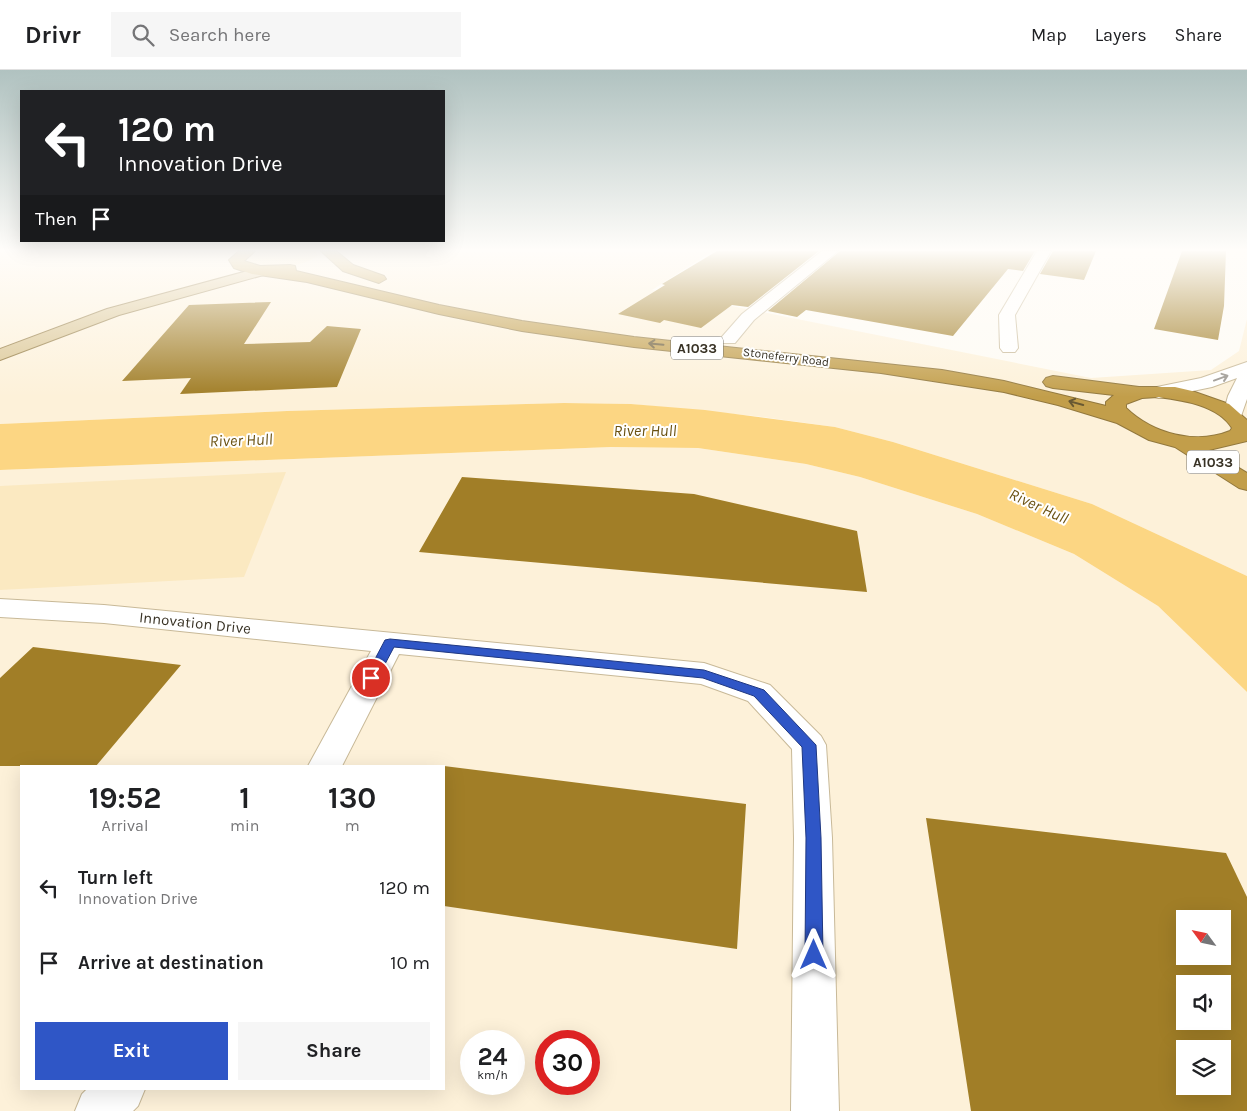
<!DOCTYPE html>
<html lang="en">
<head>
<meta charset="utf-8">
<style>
	body { margin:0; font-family:Karla,sans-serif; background:#f6f6f6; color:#202124; height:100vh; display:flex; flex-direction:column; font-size:19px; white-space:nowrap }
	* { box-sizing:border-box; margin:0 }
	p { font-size:16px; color:#757577 }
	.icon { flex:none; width:28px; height:28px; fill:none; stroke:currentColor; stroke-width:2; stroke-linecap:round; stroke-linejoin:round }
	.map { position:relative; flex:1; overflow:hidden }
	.panel { position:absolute; left:20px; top:695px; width:425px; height:325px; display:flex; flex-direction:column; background:#fff; border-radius:0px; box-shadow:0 5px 20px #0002 }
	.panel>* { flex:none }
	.guide { position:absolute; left:20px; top:20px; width:425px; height:152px; border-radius:0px; box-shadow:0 5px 20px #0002; background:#202124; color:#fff; overflow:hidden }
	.needle { width:32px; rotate:303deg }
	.buttons { position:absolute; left:1176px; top:840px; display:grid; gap:10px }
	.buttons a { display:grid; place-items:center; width:55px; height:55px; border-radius:0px; background:#fff; box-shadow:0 5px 20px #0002; font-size:25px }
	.speed { position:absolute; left:460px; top:960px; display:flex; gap:10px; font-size:25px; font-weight:700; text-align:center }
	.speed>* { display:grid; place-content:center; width:65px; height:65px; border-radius:50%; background:#fff; box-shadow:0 5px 20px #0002; line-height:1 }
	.speed small { font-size:12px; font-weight:400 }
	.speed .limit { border:8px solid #d22; background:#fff; color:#111 }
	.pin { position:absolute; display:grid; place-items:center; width:42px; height:42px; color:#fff; margin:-21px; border:2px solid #fff; border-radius:50%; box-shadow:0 1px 5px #0007 }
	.me { position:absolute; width:55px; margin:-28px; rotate:0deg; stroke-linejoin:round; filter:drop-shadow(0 0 4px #0008) }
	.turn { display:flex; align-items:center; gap:18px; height:105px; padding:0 15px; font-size:22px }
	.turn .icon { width:65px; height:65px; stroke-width:2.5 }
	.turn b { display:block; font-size:35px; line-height:42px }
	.then { display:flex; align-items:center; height:48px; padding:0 15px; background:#0003; gap:10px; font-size:19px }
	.eta { display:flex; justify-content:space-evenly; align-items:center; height:85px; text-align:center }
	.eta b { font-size:30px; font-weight:700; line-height:35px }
	.primary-button { display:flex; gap:10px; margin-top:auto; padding:10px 15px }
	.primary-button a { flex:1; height:58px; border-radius:0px; background:#2f56c6; color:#fff; font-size:20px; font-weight:700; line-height:58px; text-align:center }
	.primary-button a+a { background:#f6f6f6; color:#202124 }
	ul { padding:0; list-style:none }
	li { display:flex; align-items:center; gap:15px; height:75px; padding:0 15px }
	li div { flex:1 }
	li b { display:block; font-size:19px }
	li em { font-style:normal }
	header { display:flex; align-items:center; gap:30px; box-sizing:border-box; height:70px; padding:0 25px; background:#fff; border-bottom:1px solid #e0e0e0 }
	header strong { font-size:24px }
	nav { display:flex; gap:28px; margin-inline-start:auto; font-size:18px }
	.search { width:350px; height:45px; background:#f6f6f6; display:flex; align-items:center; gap:12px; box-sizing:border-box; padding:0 18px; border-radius:0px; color:#757577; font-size:19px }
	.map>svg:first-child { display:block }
	.built { fill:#fdf1d9; fill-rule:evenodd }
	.green { fill:#fbe9c1 }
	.water { fill:#fcd683 }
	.building { fill:#a17e27; fill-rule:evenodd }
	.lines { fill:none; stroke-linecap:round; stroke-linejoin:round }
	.street-casing { stroke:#c8b998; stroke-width:2 }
	.primary-casing { stroke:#92783d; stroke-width:2 }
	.highway-casing { stroke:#92783d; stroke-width:2 }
	.street { fill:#fff; fill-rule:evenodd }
	.primary { fill:#dac592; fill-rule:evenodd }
	.highway { fill:#c29e4a; fill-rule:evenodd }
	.oneway { stroke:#685832 }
	.oneway2 { stroke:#9c9892 }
	.route { fill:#2f56c6; stroke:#1f3881 }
	.labels { text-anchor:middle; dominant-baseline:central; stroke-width:4; stroke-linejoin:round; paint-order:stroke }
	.far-street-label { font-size:12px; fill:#383225; stroke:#fff }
	.shield { fill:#fff; stroke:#747066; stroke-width:1 }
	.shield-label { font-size:14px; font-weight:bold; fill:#383225 }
	.street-label { font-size:15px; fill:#383225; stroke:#fff }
	.water-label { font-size:16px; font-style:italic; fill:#6b5212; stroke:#fff }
</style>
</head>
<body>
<header>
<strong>Drivr</strong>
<div class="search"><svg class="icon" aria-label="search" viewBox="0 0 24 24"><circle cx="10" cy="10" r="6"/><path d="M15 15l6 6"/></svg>Search here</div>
<nav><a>Map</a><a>Layers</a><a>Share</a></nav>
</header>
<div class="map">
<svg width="1247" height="1041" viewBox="0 0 1247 1041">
	<rect width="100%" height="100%" fill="#fefbf4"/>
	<path class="built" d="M0,181H259L254,183L713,181L652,220L1091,308L1211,300L1239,281L1247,249V506L1092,434L893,372L835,357L754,346L631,334L564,333L287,341L0,354Z
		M611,377L698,378L806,394L860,407L977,444L1074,484L1158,536L1247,622V1041H0V400ZM21,696H444V1019H21ZM1185,849H1222V886H1185ZM1185,914H1222V951H1185ZM471,971H514V1014H471ZM546,971H589V1014H546ZM1185,979H1222V1016H1185Z"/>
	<path class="green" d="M259,181H316L318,185C307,197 260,202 247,191L249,186Z
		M286,402L244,507L0,520V416Z"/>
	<path class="water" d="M564,333L631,334L705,340L835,357L893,372L1092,434L1247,506V622L1158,536L1074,484L977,444L860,407L806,394L698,378L611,377L0,400V354L287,341Z"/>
	<path class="building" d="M717,181H819L748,237L732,235L701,258L664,250L660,253L618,244L665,215L662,214Z
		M840,181H1035L1023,201L1008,199L953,266L806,240L797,247L768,241Z
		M1053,181H1096L1084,210L1040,204Z
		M1182,181H1226L1224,236L1218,270L1154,259Z
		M271,232L244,274L310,272L327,256L361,259L337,317L180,324L191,308L122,311L189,235Z
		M462,407L694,424L857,461L867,522L419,482Z
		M33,577L181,595L96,696H0V608Z
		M444,696L746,734L737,879L444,836Z
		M926,748L1226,783L1247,827V1041H971ZM1185,849H1222V886H1185ZM1185,914H1222V951H1185ZM1185,979H1222V1016H1185Z"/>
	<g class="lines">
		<defs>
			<path id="street" d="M822,181H838L754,250L735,273H723L720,269L742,244Z
				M1037,181H1051L1015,245L1018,278L1015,282H1003L1000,278L999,245Z
				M1247,292V329L1240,349L1233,351L1226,349L1223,345L1228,326L1237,308L1212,317L1159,328L1152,326L1149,322L1152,318L1201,308Z
				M0,529L104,535L704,593L770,615L821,666L826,675L832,768L839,1041H791L794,768L792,679L748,631L701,614L399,584L342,696H308L371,581L104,553L0,547Z
				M87,1019H145L138,1036L133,1041H75L82,1024Z"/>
			<path id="primary" d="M262,197L267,198L269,201L267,204L119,245L0,290V279L107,239Z"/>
			<path id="highway" d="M239,181H255L244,191L260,196L290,195L295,196L296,201L439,235L522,251L634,267L942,300L1004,311L1106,336V332L1114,325L1053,318L1046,316L1043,312L1046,308L1053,306L1139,317H1175L1192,321L1229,334L1247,350V371L1209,380L1247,403V420L1239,418L1175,377L1149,370L1117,353L1058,335L1004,322L881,303L634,277L522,261L439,244L307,212L252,204L234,198L229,190ZM1158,327C1182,330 1218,335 1232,358L1230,361C1196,375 1153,364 1126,338V334L1142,328Z
				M321,181H336L353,195L384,206L386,209L379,213L343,201Z"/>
		</defs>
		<use href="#street" class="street-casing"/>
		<use href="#primary" class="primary-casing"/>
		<use href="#highway" class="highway-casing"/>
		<use href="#street" class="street"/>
		<use href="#primary" class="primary"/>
		<use href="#highway" class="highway"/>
	</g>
	<defs><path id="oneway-shaft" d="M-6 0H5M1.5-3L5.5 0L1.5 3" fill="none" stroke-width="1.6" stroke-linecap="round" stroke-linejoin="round" transform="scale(1.25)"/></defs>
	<g class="oneway">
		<use href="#oneway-shaft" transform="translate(656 274) rotate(-175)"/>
		<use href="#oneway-shaft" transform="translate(1076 333) rotate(-165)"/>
	</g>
	<use class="oneway2" href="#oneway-shaft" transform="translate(1221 308) rotate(-20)"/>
	<linearGradient id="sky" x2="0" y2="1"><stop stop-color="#b0c2c0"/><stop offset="0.55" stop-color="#fffdfa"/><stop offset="1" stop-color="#fffdfa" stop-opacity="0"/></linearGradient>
	<rect width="1247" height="327" fill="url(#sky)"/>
	<path class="route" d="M390,569L704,600L764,620L816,675L821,768L823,885L820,891L814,893L808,891L805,885L806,768L802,677L754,626L703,608L394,577L376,611H367L365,608L385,570Z"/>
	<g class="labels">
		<g class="far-street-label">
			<text transform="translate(786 287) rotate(7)">Stoneferry Road</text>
		</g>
		<g class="shield">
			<rect x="671" y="266.5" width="52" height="23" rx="4"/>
			<rect x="1187" y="380.5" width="52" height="23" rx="4"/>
		</g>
		<g class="shield-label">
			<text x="697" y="278">A1033</text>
			<text x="1213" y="392">A1033</text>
		</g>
		<g class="street-label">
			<text transform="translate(195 553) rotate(6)">Innovation Drive</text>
		</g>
		<g class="water-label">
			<text x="645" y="360">River Hull</text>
			<text transform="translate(241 370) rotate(-2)">River Hull</text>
			<text transform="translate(1039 436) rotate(25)">River Hull</text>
		</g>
	</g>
</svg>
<div class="buttons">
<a><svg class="needle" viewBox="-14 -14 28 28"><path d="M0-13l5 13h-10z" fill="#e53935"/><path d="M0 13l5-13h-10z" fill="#757577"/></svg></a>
<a><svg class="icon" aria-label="sound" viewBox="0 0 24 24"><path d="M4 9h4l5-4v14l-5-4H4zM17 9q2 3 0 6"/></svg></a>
<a><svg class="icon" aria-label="layers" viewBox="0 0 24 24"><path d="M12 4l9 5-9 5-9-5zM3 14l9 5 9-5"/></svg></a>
</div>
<div class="speed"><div>24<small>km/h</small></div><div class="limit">30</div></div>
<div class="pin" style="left:371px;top:608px;background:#d93025"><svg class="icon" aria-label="arrive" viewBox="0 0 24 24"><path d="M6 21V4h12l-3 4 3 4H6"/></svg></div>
<svg class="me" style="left:814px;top:885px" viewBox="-20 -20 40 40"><path d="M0-17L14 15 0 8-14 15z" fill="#2f56c6" stroke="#fff" stroke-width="4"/></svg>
<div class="guide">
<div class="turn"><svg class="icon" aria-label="left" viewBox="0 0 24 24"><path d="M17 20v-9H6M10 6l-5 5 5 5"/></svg><div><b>120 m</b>Innovation Drive</div></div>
<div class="then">Then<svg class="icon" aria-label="arrive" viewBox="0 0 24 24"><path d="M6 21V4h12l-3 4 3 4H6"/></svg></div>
</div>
<section class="panel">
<div class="eta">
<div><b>19:52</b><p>Arrival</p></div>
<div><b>1</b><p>min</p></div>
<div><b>130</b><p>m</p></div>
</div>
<ul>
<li><svg class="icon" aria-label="left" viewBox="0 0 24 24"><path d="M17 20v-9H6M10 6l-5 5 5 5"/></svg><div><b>Turn left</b><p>Innovation Drive</p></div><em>120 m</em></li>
<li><svg class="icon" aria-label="arrive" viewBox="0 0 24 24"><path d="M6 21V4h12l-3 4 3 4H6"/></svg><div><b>Arrive at destination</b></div><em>10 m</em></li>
</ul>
<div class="primary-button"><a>Exit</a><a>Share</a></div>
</section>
</div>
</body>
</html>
